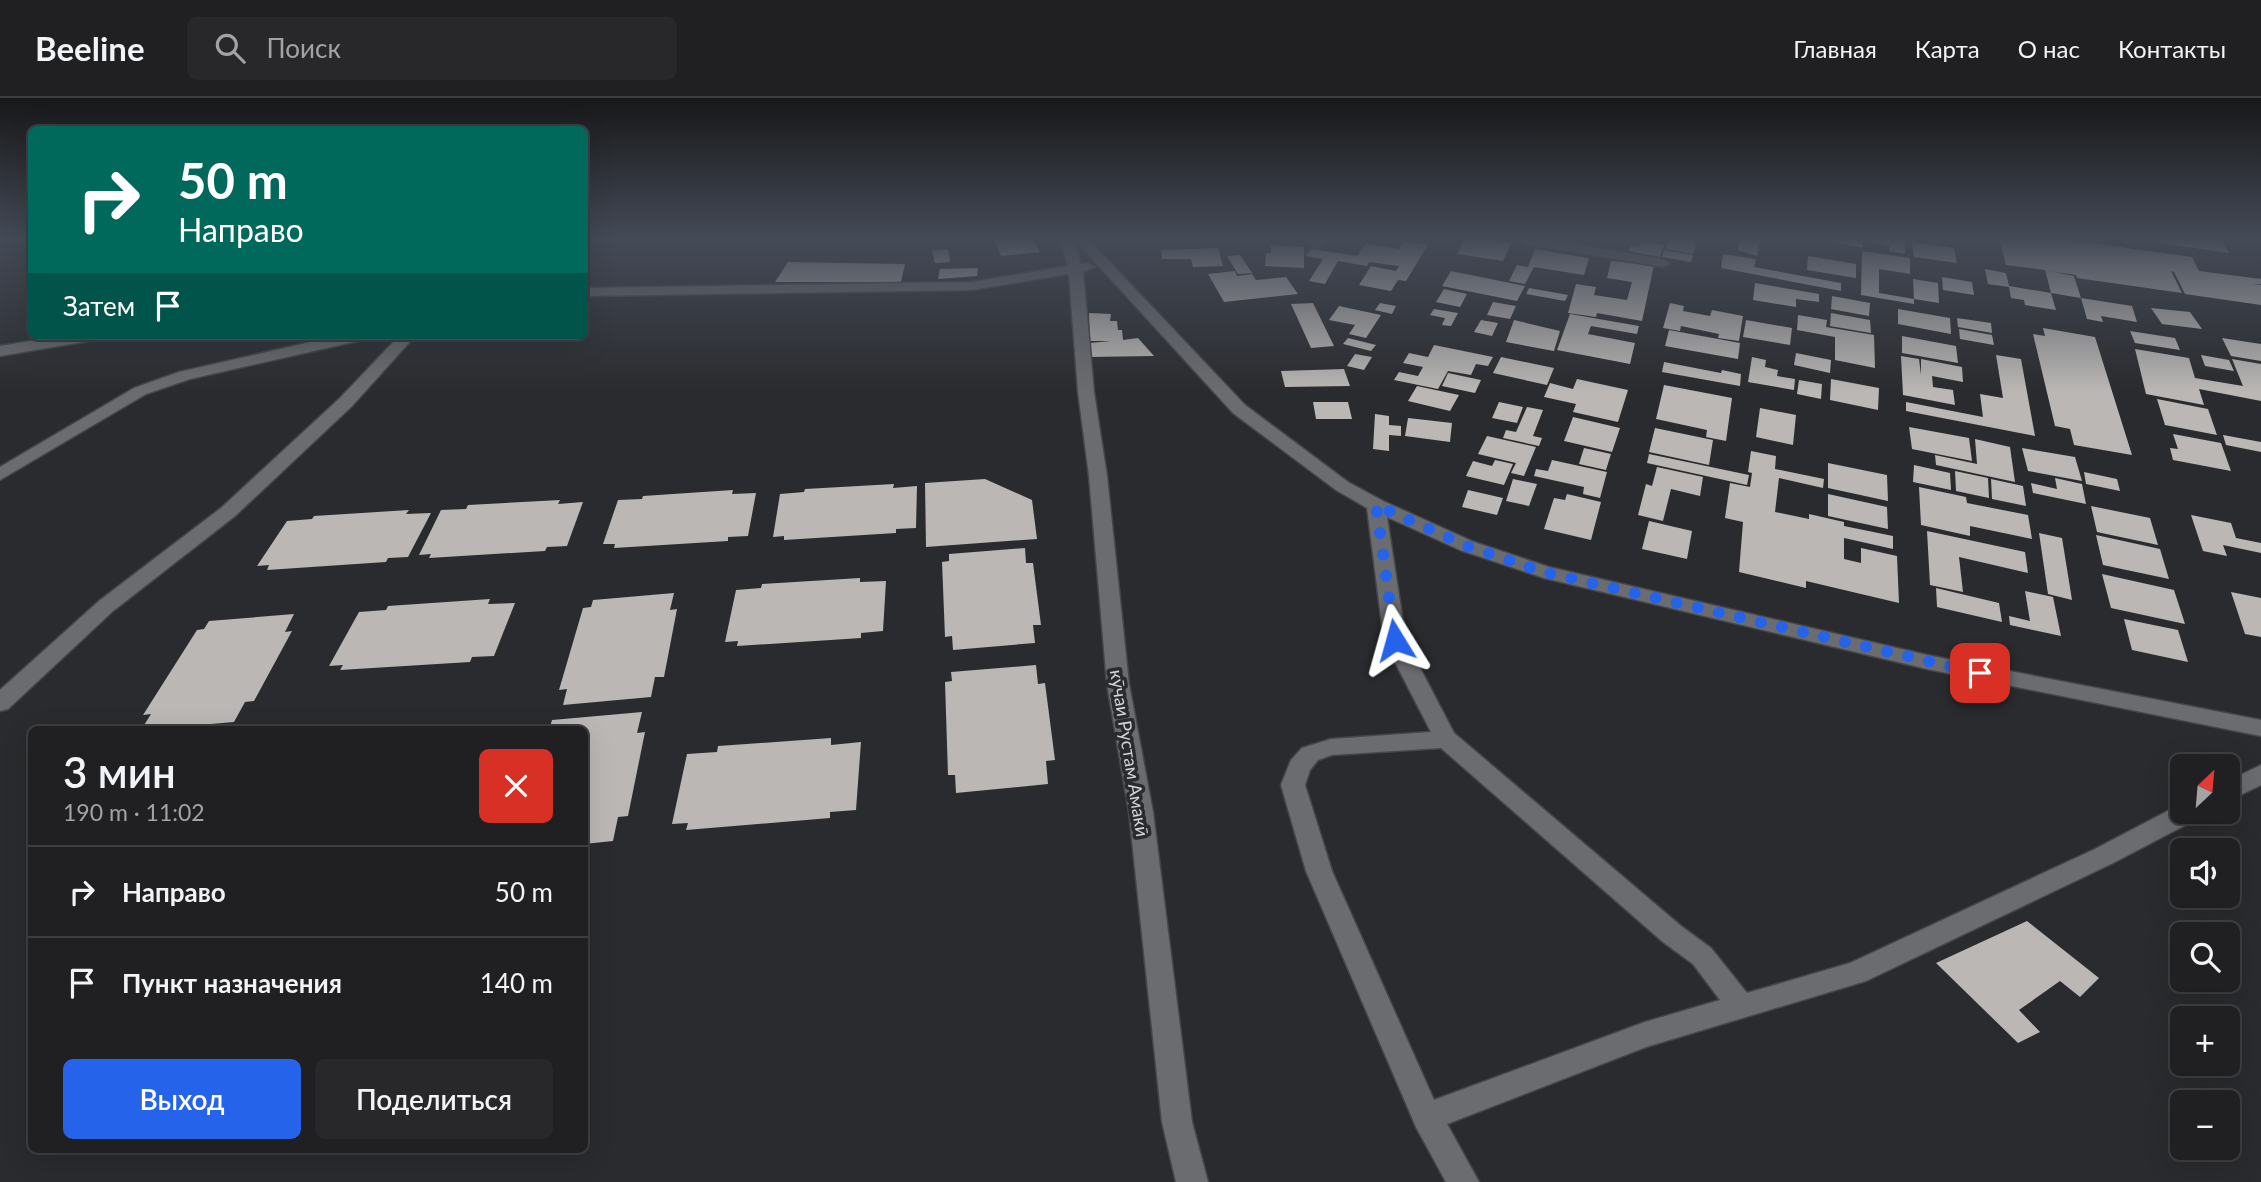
<!DOCTYPE html>
<html lang="ru">
<head>
<meta charset="utf-8">
<style>
	body { margin:0; font-family:Lato,sans-serif; background:#28282a; color:#f1f3f6; height:100vh; display:flex; flex-direction:column; font-size:26px; white-space:nowrap }
	* { box-sizing:border-box; margin:0 }
	p { font-size:23px; color:#a2a3a5 }
	.icon { flex:none; width:38px; height:38px; fill:none; stroke:currentColor; stroke-width:2; stroke-linecap:round; stroke-linejoin:round }
	.map { position:relative; flex:1; overflow:hidden }
	.drawer { position:absolute; left:28px; top:628px; width:560px; height:427px; display:flex; flex-direction:column; background:#202022; border-radius:10px; box-shadow:0 7px 28px #0002,0 0 0 2px #3d3e40 }
	.drawer>* { flex:none }
	.hud { position:absolute; left:28px; top:28px; width:560px; height:214px; border-radius:10px; box-shadow:0 7px 28px #0002,0 0 0 2px #3d3e40; background:#00695c; color:#fff; overflow:hidden }
	.needle { width:46px; rotate:26deg }
	.buttons { position:absolute; left:2170px; top:656px; display:grid; gap:14px }
	.buttons a { display:grid; place-items:center; width:70px; height:70px; border-radius:10px; background:#202022; box-shadow:0 7px 28px #0002,0 0 0 2px #3d3e40; font-size:35px }
	.pin { position:absolute; display:grid; place-items:center; width:60px; height:60px; color:#fff; margin:-30px; border-radius:14px; box-shadow:0 4px 10px #0006 }
	.me { position:absolute; width:77px; margin:-38px; rotate:352deg; stroke-linejoin:round; filter:drop-shadow(0 0 5px #0008) }
	.turn { display:flex; align-items:center; gap:24px; height:147px; padding:0 35px; font-size:32px }
	.turn .icon { width:91px; height:91px; stroke-width:2.5 }
	.turn b { display:block; font-size:49px; line-height:60px }
	.then { display:flex; align-items:center; height:66px; padding:0 35px; background:#0003; gap:14px; font-size:26px }
	.round { display:grid; place-items:center; flex:none; width:74px; height:74px; border-radius:10px; background:#28282a }
	.summary { display:flex; align-items:center; justify-content:space-between; height:119px; padding:0 35px }
	h1 { font-size:42px; font-weight:600; line-height:52px }
	.cta { display:flex; gap:14px; margin-top:auto; padding:14px 35px }
	.cta a { flex:1; height:80px; border-radius:10px; background:#2563eb; color:#fff; font-size:28px; font-weight:600; line-height:80px; text-align:center }
	.cta a+a { background:#28282a; color:#f1f3f6 }
	ul { padding:0; list-style:none }
	li { display:flex; align-items:center; gap:21px; height:91px; padding:0 35px; border-top:2px solid #3d3e40 }
	li div { flex:1 }
	li b { display:block; font-size:26px }
	li em { font-style:normal }
	header { display:flex; align-items:center; gap:42px; box-sizing:border-box; height:98px; padding:0 35px; background:#202022; border-bottom:2px solid #3d3e40 }
	header strong { font-size:33px }
	nav { display:flex; gap:38px; margin-inline-start:auto; font-size:24px }
	.search { width:490px; height:63px; background:#28282a; display:flex; align-items:center; gap:18px; box-sizing:border-box; padding:0 24px; border-radius:10px; color:#a2a3a5; font-size:26px }
	.map>svg:first-child { display:block }
	.building { fill:#bab7b4 }
	.lines { fill:none; stroke-linecap:round; stroke-linejoin:round }
	.minor-casing { stroke:#454648; stroke-width:3 }
	.minor { fill:#6b6c6f; fill-rule:evenodd }
	.route { stroke:#2563eb; stroke-width:12; stroke-dasharray:0 21.6 }
	.labels { text-anchor:middle; dominant-baseline:central; stroke-width:7; stroke-linejoin:round; paint-order:stroke }
	.street-label { font-size:18px; fill:#d4d4d6; stroke:#2a2b2e }
</style>
</head>
<body>
<header>
<strong>Beeline</strong>
<div class="search"><svg class="icon" aria-label="search" viewBox="0 0 24 24"><circle cx="10" cy="10" r="6"/><path d="M15 15l6 6"/></svg>Поиск</div>
<nav><a>Главная</a><a>Карта</a><a>О нас</a><a>Контакты</a></nav>
</header>
<div class="map">
<svg width="2261" height="1084" viewBox="0 0 2261 1084">
	<rect width="100%" height="100%" fill="#2a2b2e"/>
	<path class="building" d="M994,142H1034L1040,154L1001,158Z
		M1464,142H1494L1511,145L1503,163L1457,156Z
		M1668,142H1691L1697,143L1693,156L1665,151Z
		M1740,142H1760L1757,158L1738,152Z
		M1820,142H1905V156L1889,153V148L1863,143V150Z
		M1999,142H2069L2192,159L2199,173L2261,181V186H2253L2261,187V207L2185,196L2174,174L2171,173L2182,195L2077,180L2076,177L2049,173L2074,178L2081,200L2132,208L2137,224L2101,218L2103,224L2087,221L2081,200L2051,195L2056,212L2025,207L2024,202L2011,200L2009,189L1988,186L1985,171L2006,175L2009,188L2051,195L2045,172L2006,167Z
		M2158,142H2222L2229,155L2160,145Z
		M1404,143L1428,147L1406,183L1398,182L1391,193L1359,187L1371,168L1396,173L1399,168L1369,164L1367,168L1338,163L1325,186L1309,183L1323,161L1306,158L1311,151L1357,158L1366,145L1399,151Z
		M1642,143L1664,147L1660,159L1628,153L1631,147L1639,149Z
		M1912,144L1954,150L1957,165L1914,159Z
		M1271,147L1304,149V170L1265,168L1266,155H1271Z
		M1218,150L1223,168L1193,169L1191,161H1162L1161,152Z
		M948,151L950,164L935,165L932,153Z
		M1535,151L1589,160L1584,177L1534,169L1525,186L1509,183L1517,167L1528,169Z
		M1664,152L1693,157L1691,164L1662,159Z
		M1862,153L1910,160V176L1879,171V195L1914,201L1913,181L1938,185L1939,205L1914,201V206L1861,197Z
		M1723,156L1756,161L1754,169L1841,185V193L1721,170Z
		M1240,157L1252,175L1238,176L1227,158Z
		M1808,158L1856,166V180L1807,172Z
		M1611,163L1654,167L1642,223L1597,215L1596,219L1568,215L1576,186L1596,189L1594,197L1627,202L1632,184L1607,180Z
		M788,164L905,166L901,184H775Z
		M978,170L977,178L938,181L940,171Z
		M1235,173L1237,178L1252,176L1256,182L1286,179L1298,196L1224,204L1208,176Z
		M1451,173L1525,188L1517,203L1442,188Z
		M1942,179L1972,184L1974,197L1943,192Z
		M1755,185L1819,196V204L1796,201V209L1753,202Z
		M1529,190L1568,197L1565,203L1526,196Z
		M1444,191L1467,196L1460,209L1436,204Z
		M1832,198L1870,205L1869,218L1831,211Z
		M1493,204L1516,208L1510,221L1487,217Z
		M1313,205L1334,248L1311,250L1291,206Z
		M1380,205L1396,208L1392,216L1375,212Z
		M1670,205L1684,208L1683,213L1710,218L1712,212L1743,218L1739,243L1718,240L1719,236L1681,228L1680,233L1663,230Z
		M1339,208L1381,217L1366,240L1349,236L1355,227L1329,222Z
		M2151,210L2190,214L2202,231L2162,226Z
		M1434,211L1458,215L1451,228L1442,227L1445,220L1430,217Z
		M1898,211L1950,220L1951,236L1898,226Z
		M1089,215L1111,216L1110,223H1117L1118,232H1122L1123,242L1138,240L1154,258L1087,259L1090,245L1111,243H1090Z
		M1831,215L1870,222L1871,235L1830,228Z
		M1570,216L1639,228L1637,236L1591,228L1588,236L1635,245L1630,266L1557,252Z
		M1798,217L1827,222L1826,229L1874,237L1875,270L1835,262V239L1797,232Z
		M1957,220L1991,225L1992,235L1958,229Z
		M1481,222L1498,225L1492,238L1474,234Z
		M1514,222L1560,233L1554,253L1506,244Z
		M1746,222L1792,230L1790,247L1743,239Z
		M2043,230L2095,239L2132,357L2074,347L2070,331L2055,328L2033,236L2045,238Z
		M1959,231L1992,237L1994,247L1960,241Z
		M1669,232L1740,245L1738,261L1665,248Z
		M2130,233L2175,240L2180,252L2135,245Z
		M1902,238L1956,248L1958,265L1902,255Z
		M1348,240L1376,247L1371,253L1343,246Z
		M2222,240L2261,246V263L2231,258Z
		M1434,247L1493,259L1488,268L1476,266L1471,277L1448,273L1438,291L1394,282L1399,274L1418,278L1423,269L1403,265L1409,255L1428,259Z
		M2135,251L2189,260L2195,280L2243,288L2232,261L2261,266V303L2199,291L2204,307L2146,296Z
		M1796,255L1831,262L1830,275L1794,267Z
		M1355,256L1372,259L1364,272L1347,268Z
		M1996,257L2021,261L2035,338L1906,313V304L1983,319L1980,296L2003,300Z
		M2201,257L2229,262L2234,273L2205,268Z
		M1901,258L1919,261L1921,277V261L1962,269L1963,284L1932,278L1933,289L1953,292L1955,307L1903,297Z
		M1501,259L1554,270L1547,287L1493,275Z
		M1752,259L1766,262L1765,269L1778,272L1777,278L1795,281L1794,292L1748,284Z
		M1664,264L1721,275L1722,272L1741,276L1740,288L1662,274Z
		M1344,271L1350,288L1285,289L1281,273Z
		M1448,275L1481,282L1475,295L1442,288Z
		M1577,281L1628,292L1618,324L1573,314L1576,306L1544,299L1550,285L1573,291Z
		M1831,281L1879,290L1878,312L1830,302Z
		M1799,282L1822,286L1821,301L1797,296Z
		M1664,287L1732,300L1726,343L1706,339L1707,332L1656,321Z
		M1417,288L1459,297L1450,313L1408,303Z
		M2157,301L2208,311L2217,337L2165,327Z
		M1313,304H1348L1352,321H1316Z
		M1499,304L1523,309L1517,325L1492,320Z
		M1527,309L1543,312L1533,338L1542,340L1539,348L1503,340L1506,332L1516,334Z
		M1760,310L1796,317L1793,347L1756,339Z
		M1375,316L1389,318V327L1401,328V338L1389,337V353L1373,351Z
		M1573,319L1620,330L1612,354L1564,343Z
		M1408,320L1452,325L1450,344L1405,338Z
		M1909,329L1969,340L1972,363L1912,351Z
		M1655,330L1713,342L1709,367L1649,354Z
		M2173,336L2221,345L2231,373L2173,362L2170,350L2178,351Z
		M2223,337L2261,344V354L2226,347Z
		M1487,338L1536,349L1524,378L1511,375L1516,365L1478,356Z
		M1975,341L2010,349L2015,384L1936,367L1935,357L1977,366Z
		M1584,350L1611,356L1606,372L1579,366Z
		M2022,350L2075,359L2082,383L2028,373Z
		M1751,353L1776,358L1775,371L1824,381L1823,390L1779,380L1775,414L1809,421V416L1844,424V428L1893,438V451L1844,440V461L1861,465V450L1897,458L1899,505L1806,483V490L1739,474L1743,424L1725,420L1730,385L1750,389L1752,375L1748,374Z
		M1649,356L1749,377L1747,387L1647,365Z
		M1495,362L1513,366L1504,387L1466,378L1473,363L1492,368Z
		M1552,362L1607,374L1600,400L1583,396L1584,389L1534,378L1536,371L1548,373Z
		M1828,365L1887,377L1888,403L1828,390Z
		M1914,367L1950,375L1951,392L1913,384Z
		M1657,369L1703,379L1700,398L1671,391L1663,423L1638,417L1646,386L1652,388Z
		M1955,373L1988,380L1989,400L1956,393Z
		M2084,374L2117,381L2120,393L2086,386Z
		M2055,380L2082,386L2086,406L2033,395L2031,385L2057,391Z
		M985,381L1032,402L1037,441L926,449L925,385Z
		M1513,381L1537,386L1529,408L1506,403Z
		M1991,381L2023,388L2026,408L1992,401Z
		M894,386L893,390L917,388L916,430L896,431V435L784,442V438L773,439L780,396L804,394L805,391Z
		M1919,389L1966,399L1967,405L2028,417L2032,441L1970,428V438L1921,427Z
		M733,392L732,396L756,395L748,438L728,439V443L614,450L615,446H603L618,402L642,401L643,398Z
		M1468,392L1503,400L1497,417L1462,409Z
		M1567,396L1601,404L1591,442L1544,431L1554,400L1565,402Z
		M1828,396L1887,409L1888,431L1828,418Z
		M560,402L558,406L583,404L567,448L547,449L545,453L429,460L431,456L419,457L441,412L466,411L468,407Z
		M2091,408L2150,420L2158,447L2097,434Z
		M409,412L406,416L431,415L408,459L388,460L386,464L267,472L269,467L257,468L287,423L312,421L314,418Z
		M2191,417L2231,425L2236,440L2261,445V455L2223,447L2227,458L2203,453Z
		M1649,423L1692,433L1687,461L1642,451Z
		M1927,433L2025,454L2028,475L1959,459L1963,494L1930,487Z
		M2039,435L2062,440L2072,502L2048,496Z
		M2096,437L2160,451L2169,481L2103,467Z
		M1025,450L1026,465H1033L1041,527H1033L1035,545L953,552L952,538L945,539L942,464L949,463V456Z
		M2102,476L2174,492L2185,526L2111,510Z
		M860,480V484L886,483L883,533L861,535V540L737,548L738,543L725,544L736,492L761,490L762,486Z
		M1936,490L1999,505L2002,524L1937,509Z
		M2025,493L2053,499L2061,538L2010,527L2009,518L2030,523Z
		M2231,494L2261,500V539L2245,536Z
		M674,495L670,512L677,511L664,579H655L651,599L563,607L567,591L559,592L583,510L591,509L593,502Z
		M490,501L488,506L515,505L494,558L472,559L470,564L340,572L343,567L329,568L359,514L386,512L388,508Z
		M294,516L285,534L292,533L254,603L245,604L234,624L141,632L151,616L143,617L197,532L204,531L209,523Z
		M2124,521L2178,532L2188,564L2132,552Z
		M1036,567L1038,586L1045,585L1055,662L1046,663L1048,686L956,695L955,677H948L945,584L952,583L951,574Z
		M642,614L637,635L645,634L628,718L618,719L613,743L584,746V632H549L552,622Z
		M831,640V647L861,644L856,712L830,714V720L686,732L688,725L672,726L687,656L717,654L718,648Z
		M2027,823L2099,880L2080,899L2060,883L2019,912L2040,934L2018,945L1936,865Z"/>
	<g class="lines">
		<defs>
			<path id="minor" d="M1060,142H1074L1081,166L1088,165L1095,169L1083,174L1094,294L1107,378L1129,586L1153,714L1192,1024L1208,1084H1176L1162,1024L1129,714L1107,586L1089,378L1078,294L1069,176L972,192L584,198V190L972,184L1068,168Z
				M1075,142H1089L1245,307L1348,384L1383,403L1474,444L1549,469L1927,557L2261,622V638L1927,571L1544,480L1460,452L1387,419L1406,543L1454,635L1681,828L1711,850L1747,895L1850,865L2095,751L2179,707H2182V714H2200L2197,721L2113,765L1866,883L1646,949L1447,1026L1479,1084H1446L1416,1029L1306,773L1281,687L1291,662L1302,650L1331,641L1431,634L1384,543L1367,410L1336,392L1233,315ZM1441,650L1663,844L1693,866L1720,902L1645,924L1434,1002L1332,773L1305,687L1310,672L1318,662L1332,657Z
				M1311,142H1325L1321,149L1316,150L1309,146Z
				M1519,142H1550L1663,161L1670,165L1663,169L1526,146Z
				M62,238H97L89,243L0,258V248Z
				M337,238H366L358,243L190,281L146,296L0,382V369L134,290L179,274Z
				M399,238H415L352,308L235,418L113,513L8,611L0,613V592L99,503L221,410L340,300Z
				M2261,667V687L2228,703V683Z"/>
		</defs>
		<use href="#minor" class="minor-casing"/>
		<use href="#minor" class="minor"/>
	</g>
	<linearGradient id="sky" x2="0" y2="1"><stop stop-color="#171819"/><stop offset="0.48" stop-color="#444a57"/><stop offset="1" stop-color="#444a57" stop-opacity="0"/></linearGradient>
	<rect width="2261" height="294" fill="url(#sky)"/>
	<g class="lines">
		<path class="route" d="M1395,542L1376,407L1467,448L1544,474L1980,575"/>
	</g>
	<g class="labels">
		<g class="street-label">
			<text transform="translate(1130 655) rotate(81)">кӯчаи Рустам Амакӣ</text>
		</g>
	</g>
</svg>
<div class="buttons">
<a><svg class="needle" viewBox="-14 -14 28 28"><path d="M0-13l5 13h-10z" fill="#e53935"/><path d="M0 13l5-13h-10z" fill="#a2a3a5"/></svg></a>
<a><svg class="icon" aria-label="sound" viewBox="0 0 24 24"><path d="M4 9h4l5-4v14l-5-4H4zM17 9q2 3 0 6"/></svg></a>
<a><svg class="icon" aria-label="search" viewBox="0 0 24 24"><circle cx="10" cy="10" r="6"/><path d="M15 15l6 6"/></svg></a>
<a>+</a>
<a>−</a>
</div>
<div class="pin" style="left:1980px;top:575px;background:#d93025"><svg class="icon" aria-label="arrive" viewBox="0 0 24 24"><path d="M6 21V4h12l-3 4 3 4H6"/></svg></div>
<svg class="me" style="left:1395px;top:542px" viewBox="-20 -20 40 40"><path d="M0-17L14 15 0 8-14 15z" fill="#2563eb" stroke="#fff" stroke-width="4"/></svg>
<div class="hud">
<div class="turn"><svg class="icon" aria-label="right" viewBox="0 0 24 24"><path d="M7 20v-9h11M14 6l5 5-5 5"/></svg><div><b>50 m</b>Направо</div></div>
<div class="then">Затем<svg class="icon" aria-label="arrive" viewBox="0 0 24 24"><path d="M6 21V4h12l-3 4 3 4H6"/></svg></div>
</div>
<section class="drawer">
<div class="summary"><div><h1>3 мин</h1><p>190 m · 11:02</p></div><a class="round" style="background:#d93025;color:#fff"><svg class="icon" aria-label="close" viewBox="0 0 24 24"><path d="M6 6l12 12M18 6L6 18"/></svg></a></div>
<ul>
<li><svg class="icon" aria-label="right" viewBox="0 0 24 24"><path d="M7 20v-9h11M14 6l5 5-5 5"/></svg><div><b>Направо</b></div><em>50 m</em></li>
<li><svg class="icon" aria-label="arrive" viewBox="0 0 24 24"><path d="M6 21V4h12l-3 4 3 4H6"/></svg><div><b>Пункт назначения</b></div><em>140 m</em></li>
</ul>
<div class="cta"><a>Выход</a><a>Поделиться</a></div>
</section>
</div>
</body>
</html>
